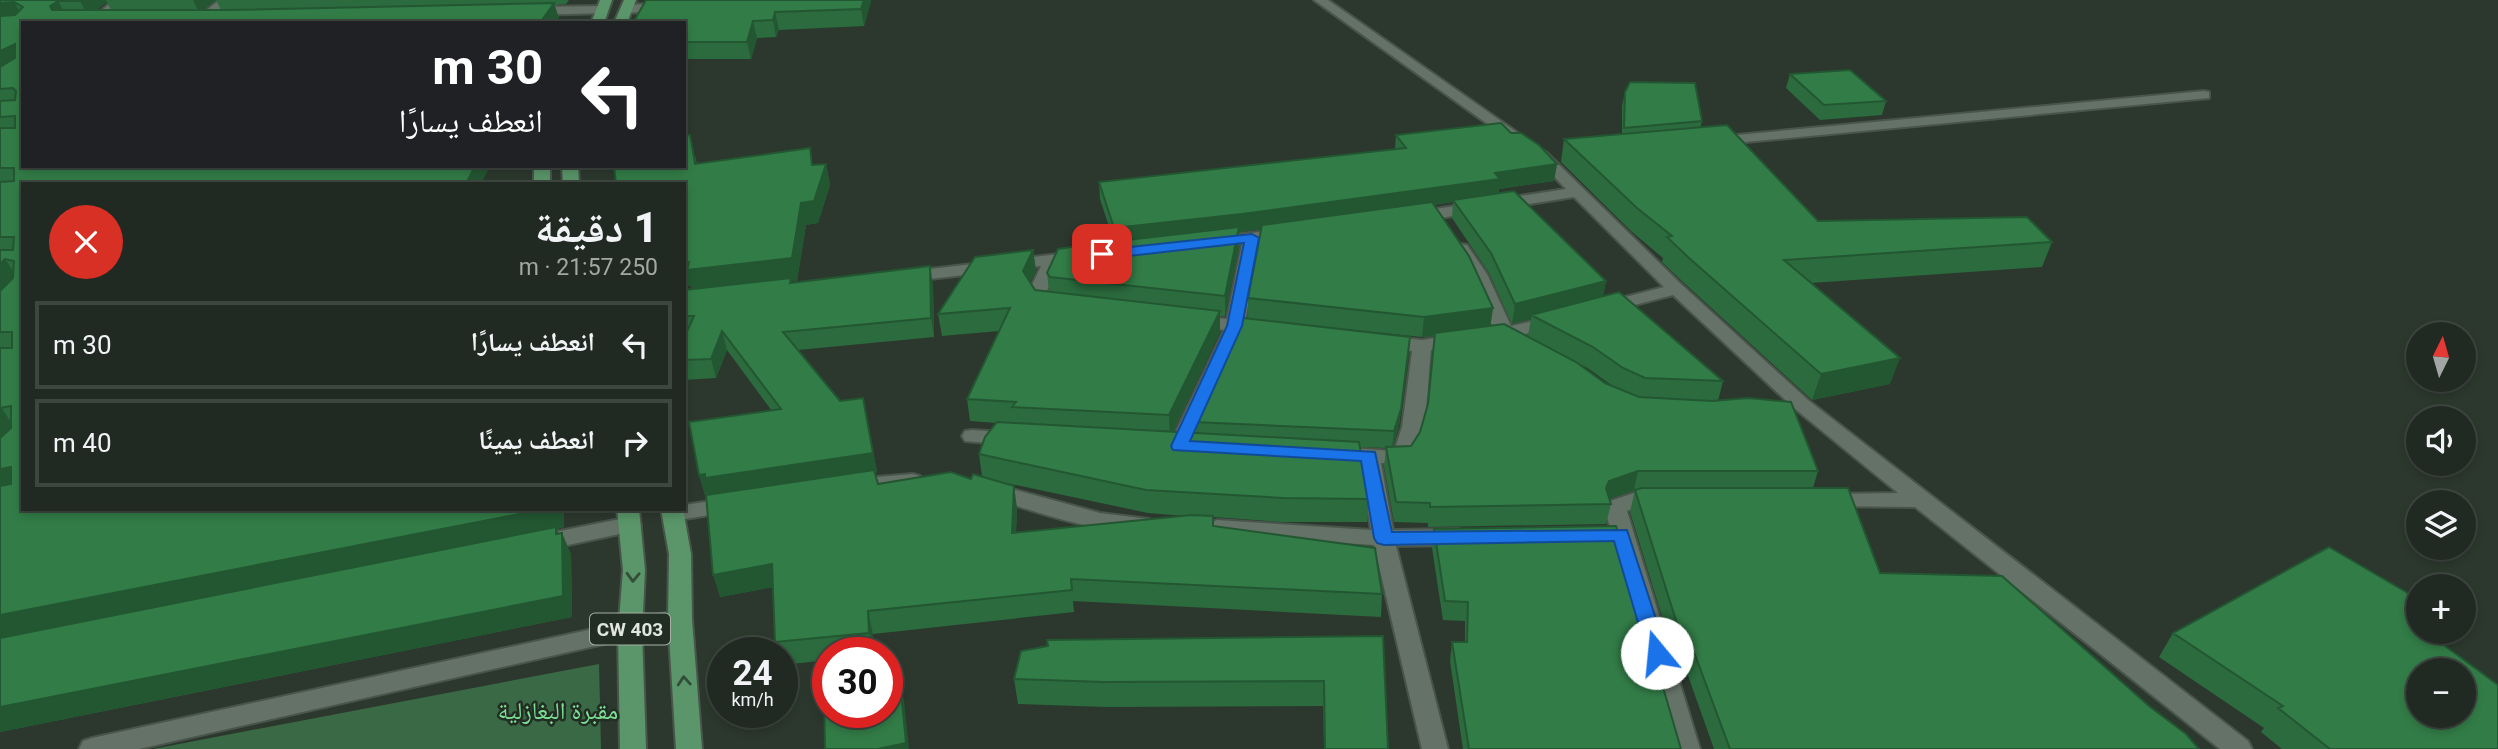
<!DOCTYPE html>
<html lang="ar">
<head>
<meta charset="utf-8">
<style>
	body { margin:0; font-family:Roboto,"Noto Naskh Arabic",sans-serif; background:#2d362f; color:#f1f3f6; direction:rtl; height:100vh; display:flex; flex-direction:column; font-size:26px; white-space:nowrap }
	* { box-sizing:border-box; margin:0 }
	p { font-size:23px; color:#a2a7a5 }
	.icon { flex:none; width:38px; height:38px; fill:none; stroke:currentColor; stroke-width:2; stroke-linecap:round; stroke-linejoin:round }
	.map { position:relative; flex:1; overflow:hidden; direction:ltr }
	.details { position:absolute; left:21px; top:182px; width:665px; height:329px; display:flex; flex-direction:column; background:#212a22; border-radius:0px; box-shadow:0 4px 10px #0003,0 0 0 2px #3e4640; direction:rtl }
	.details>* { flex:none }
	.banner { position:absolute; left:21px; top:21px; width:665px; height:147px; border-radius:0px; box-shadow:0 4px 10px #0003,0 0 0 2px #3e4640; direction:rtl; background:#202124; color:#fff; overflow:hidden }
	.needle { width:46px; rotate:5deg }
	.tools { position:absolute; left:2406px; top:322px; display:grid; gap:14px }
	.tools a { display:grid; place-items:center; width:70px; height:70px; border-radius:50%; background:#212a22; box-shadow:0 4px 10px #0003,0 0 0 2px #3e4640; font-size:35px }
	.speed { position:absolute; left:707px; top:637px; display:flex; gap:14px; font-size:35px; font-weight:700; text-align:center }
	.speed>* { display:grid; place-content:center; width:91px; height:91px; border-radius:50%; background:#212a22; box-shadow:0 4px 10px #0003,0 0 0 2px #3e4640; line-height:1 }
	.speed small { font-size:18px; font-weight:400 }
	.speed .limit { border:10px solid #d22; background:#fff; color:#111 }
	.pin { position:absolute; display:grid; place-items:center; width:60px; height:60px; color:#fff; margin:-30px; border-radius:14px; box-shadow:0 4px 10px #0006 }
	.me { position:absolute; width:77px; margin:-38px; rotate:343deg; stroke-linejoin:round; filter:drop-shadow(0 0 5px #0008) }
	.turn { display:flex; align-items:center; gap:24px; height:147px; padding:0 28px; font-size:32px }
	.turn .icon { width:91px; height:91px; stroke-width:2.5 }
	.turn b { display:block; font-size:49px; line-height:60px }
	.round { display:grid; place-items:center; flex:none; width:74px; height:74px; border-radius:37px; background:#2d362f }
	.head { display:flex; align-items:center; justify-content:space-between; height:119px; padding:0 28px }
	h1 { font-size:42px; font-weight:800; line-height:52px }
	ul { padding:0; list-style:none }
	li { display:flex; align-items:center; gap:21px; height:88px; margin:0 14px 10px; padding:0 14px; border:4px solid #3e4640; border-radius:0px }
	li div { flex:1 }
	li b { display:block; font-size:26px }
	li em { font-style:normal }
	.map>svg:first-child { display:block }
	.green { fill:#3a6a45 }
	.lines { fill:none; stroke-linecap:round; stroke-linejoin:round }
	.minor-casing { stroke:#49544b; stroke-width:4 }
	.tertiary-casing { stroke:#49544b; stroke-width:4 }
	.primary-casing { stroke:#49544b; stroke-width:4 }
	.minor { fill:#647267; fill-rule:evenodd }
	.tertiary { fill:#647267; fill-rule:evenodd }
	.primary { fill:#5a9669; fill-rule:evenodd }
	.wall { fill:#2b6b3d; fill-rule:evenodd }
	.shaded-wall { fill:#235732 }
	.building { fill:#327c47; stroke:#235732; stroke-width:2; fill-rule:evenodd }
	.oneway { stroke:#334d39 }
	.route { fill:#1a73e8; stroke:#114b97; stroke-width:2 }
	.labels { text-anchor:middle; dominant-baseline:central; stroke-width:5; stroke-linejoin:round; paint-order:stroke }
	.shield { fill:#222e24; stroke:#a6b0a8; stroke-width:2 }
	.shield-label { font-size:19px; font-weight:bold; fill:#dfe7e0 }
	.near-park-label { font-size:24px; fill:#7de095; stroke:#222e24 }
</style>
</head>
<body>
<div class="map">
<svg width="2498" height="749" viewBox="0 0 2498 749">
	<rect width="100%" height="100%" fill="#2c382e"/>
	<path class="green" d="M599,664L601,749H153Z"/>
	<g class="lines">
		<defs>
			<path id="minor" d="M114,0H128L100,23H86Z
				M219,0H232L209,22H199V16Z
				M1314,0H1328L1548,154L1682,285L1808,400L2248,741L2252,749H2220L1915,507L1819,506L1816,501L1819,496L1827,494L1898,493L1794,408L1673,295L1604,313L1598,312L1595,308L1598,304L1664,287L1574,197L1415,222L1409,220L1407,217L1409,214L1415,212L1566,189L1538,160Z
				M668,3L672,4V10L627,13L621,9L627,5Z
				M603,6L607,7V13L531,15L525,11L531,7Z
				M2204,91L2209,92V98L1715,145L1708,141L1715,137Z
				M1285,229L1293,234L1291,238L1260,242L1245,321L1271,325L1273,329L1264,335L1242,332L1189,446L1186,451H1172L1169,446L1224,330L1197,326L1188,321L1197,316L1227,319L1242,244L1214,247L1206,242L1214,237Z
				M1461,244L1467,245L1487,274L1511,326L1555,316L1564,321L1561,325L1521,335L1524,339L1515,345L1501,339L1485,340L1483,336L1485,332L1494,330L1469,274L1453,249Z
				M1076,252L1085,257L1082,261L1059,264L1046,293L1050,300L1058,302L1061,306L1052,311L1038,309L1028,293L1041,266L904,282L895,277L904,272Z
				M1459,334L1468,340L1466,344L1431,350C1427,385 1429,432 1409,463H1381L1393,530L1459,529L1467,532L1470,537L1467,542L1459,545L1396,546L1448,749H1422L1374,545L1217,536L1209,533L1206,528L1209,523L1217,520L1371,530L1360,462L1329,459L1326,454L1329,449L1336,447L1394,451L1402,427L1412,351L1384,348L1375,342L1384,336L1422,340Z
				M972,430L1016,433L1019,438L1016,443L1009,445L965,441L962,436L965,431Z
				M913,474L920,476L924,481L920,486L852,493L844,491L841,486L844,481L852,479Z
				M990,483L1100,513L1149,519L1152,524L1149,529C1110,540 1023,507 982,495L979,490L982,485Z
				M1634,493L1665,495L1668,500L1665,505C1652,509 1639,506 1627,511L1700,749H1674L1604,507L1607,502Z
				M732,498L740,500L743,505L740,510L673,521L665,519L662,514L665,509H684V505Z
				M630,517L638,520L641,525L638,530L540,551L532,549L529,543L532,537L540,535Z"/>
			<path id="tertiary" d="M680,610L688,613L692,619L688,625L139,749H79L83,741L92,738Z"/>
			<path id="primary" d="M600,0H612L604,23H591Z
				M624,0H636L627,23H614Z
				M534,166H550V184H534Z
				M562,166H578L579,184H563Z
				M617,509H639L645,570L642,633L646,749H620L618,633L623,570Z
				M661,509H683L691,554L692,619L702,749H676L668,619L669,554Z"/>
		</defs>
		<use href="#minor" class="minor-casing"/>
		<use href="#tertiary" class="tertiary-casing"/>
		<use href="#primary" class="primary-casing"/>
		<use href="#minor" class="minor"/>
		<use href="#tertiary" class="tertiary"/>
		<use href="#primary" class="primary"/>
	</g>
	<path class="wall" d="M0,0H216L203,10H221L216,0H569L566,4L554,5L559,18L23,166H490L23,184V509H564V527L556,529L571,554L572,617L0,732ZM107,2L111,10H96Z
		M646,0H871V1L864,26L779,30L776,37L757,38L751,59H684V23Z
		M1790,74L1886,101L1882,115L1820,120L1786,88Z
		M1625,92L1702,121L1700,128L1818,221L2052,242L2042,267L1811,283L1890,384L1812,400L1684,283L1662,262L1663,258L1632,232L1561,162L1564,139L1622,134V106Z
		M1511,133L1557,164L1554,181L1499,189V193L1606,281L1603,296L1723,381L1718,401L1818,471L1813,488L1880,573L2149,706L2199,749H1714L1685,667L1678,669L1630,512L1635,490L1609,499L1611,504L1606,524L1428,527V523L1394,522L1384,467L1386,448L1360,447L1369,499L1367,522H1282L1213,517L1214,526L1382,594L1381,617L1073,601L1074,612L873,634L874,653H828V660L782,665V653H778L775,642L773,587L720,597L711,495H705L699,475L772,411L727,350L716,378L684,380V338L685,336H684V290L692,289L691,286L695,156L697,164L814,165L826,164L830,185L818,223L806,225L797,281H791L792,282L933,285L934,337L798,350L840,401L863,398L877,472L875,473L878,484L971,479L982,477L979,454L997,423L970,421L967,399L999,331L942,336L938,314L1033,250L1036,271L1030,282L1035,290L1049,292L1047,273L1120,249L1119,245H1115L1100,199L1099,182L1395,149L1396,135ZM1453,202L1452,218L1489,273L1512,324L1531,319L1528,336L1589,369L1614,387L1490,326L1493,308L1434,205ZM1262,229L1248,298V319L1422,337L1435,336L1428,404L1420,432L1411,446L1393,447L1399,426L1409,353L1195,422L1196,433L1173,432L1220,332V316H1225L1239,247V232ZM997,481L1148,513L1185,516L1016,532L1017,508Z
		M1434,529L1681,749H1463L1450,661L1452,642H1465V621L1443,620L1432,548Z
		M2418,607L2437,632L2433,637L2498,749H2282L2261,732L2264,728L2159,657L2173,633Z
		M1383,636L1388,749H1324L1323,706L1107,707L1018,704L1014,679Z"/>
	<path class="shaded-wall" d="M82,0H108H106L107,2L88,16L80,1Z
		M193,0H216L199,13Z
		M864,0H871V1L864,26L861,9Z
		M58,1L66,16L52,10L50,6Z
		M14,2L23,17L0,19V3Z
		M554,3L559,18L555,23H540Z
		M775,12L779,30L776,37L773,20Z
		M753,21L757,38L751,59L747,42Z
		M15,44L23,58L0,72V51Z
		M690,135L695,156L700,185L695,164Z
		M826,164L830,185L818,223L806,225L797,281H791L795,297L693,292L691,286H684V263L801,203Z
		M1557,164L1554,181L1499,189L1498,196L1453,200V202L1239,232V247L1225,316V296L1119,241V245H1115L1114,228Z
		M104,166H119L124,175L113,183Z
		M475,166H490L481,184H466Z
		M1033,250L1036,271L1026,292L1023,271Z
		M5,259L17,277L0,294V264Z
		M930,266L933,285L934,337L931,318Z
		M1606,281L1602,300L1531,315V319L1512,324L1515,304Z
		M1493,308L1490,328L1422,337L1424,317Z
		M1220,311V332L1170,437L1169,415Z
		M722,331L727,350L716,378L711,359Z
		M1410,337L1399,426L1392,448L1394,431Z
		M1900,358L1890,384L1812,400L1821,374Z
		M863,398L877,472L712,498L710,494L705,495L699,475Z
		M1,407L14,427L0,440V408Z
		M11,467L23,484L0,491V469Z
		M1638,471L1634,490L1605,501L1606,488L1609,481Z
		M1014,486L1017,508L1015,555L1012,533Z
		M545,509H564V527L556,529L563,544L562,533L571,554L572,617L0,732V615Z
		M772,564L778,586L720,597L713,575Z
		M868,611L873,634L874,653L869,633Z
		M2422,632H2437L2423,650Z
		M1691,644L1685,667L1678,669L1684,646Z
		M900,681L904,700L909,749H878Z"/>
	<path class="building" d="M0,0H82L80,1H58L50,6L52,10H227L554,3L540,23H23V166H105L106,168H164V166H475L466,184H23V509H545L0,615V486L11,484V467L0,469V438L11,428V406L0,408V348H12V332H0V291L13,278L14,261L5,259L0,264V250H13L14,237H0V182L14,181V168H0V128H15V116L0,117V101L15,100L16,91L13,88L0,89V67L15,58V44L0,51V16L15,15L23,7L14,2L0,3Z
		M646,0H864L861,9L775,12L773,20L753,21L747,42H684V23H633Z
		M1850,70L1886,101L1824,105L1790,74Z
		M1630,82L1695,83L1702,121L1624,128L1625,92Z
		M1501,123L1511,133H1521L1539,145L1557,164L1495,173L1500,179L1242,214L1114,228L1099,182L1406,148L1396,135Z
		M1727,125L1818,221L2027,217L2052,242L1784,260L1900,358L1821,374L1689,258L1667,237L1672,236L1637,208L1564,139Z
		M690,135L695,164L810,148L812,165L826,164L814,201L801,203L792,258L687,270L689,262L684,263V184H616L614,166H684V136Z
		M1514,191L1606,281L1515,304L1491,253L1453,200Z
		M1432,202L1469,256L1493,308L1424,317L1248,298L1262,225Z
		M1239,227L1225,296L1050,277L1047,273L1058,249L1085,245L1122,249L1119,241Z
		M1033,250L1023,271L1035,290L1220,311L1169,415L1012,407L1016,402L967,399L1010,308L938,314L975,257Z
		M930,266L931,318L783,332L840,401L863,398L873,453L705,478V474L699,475L689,422L781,409L722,331L711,359L684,360V338L694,316H684V290L791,278L790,283Z
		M1619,292L1723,381L1645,378L1623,368L1593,347L1531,315Z
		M1243,318L1410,337L1401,409L1394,431L1195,422Z
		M1504,324L1576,362L1605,383L1639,397L1712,401L1748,398L1791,402L1818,471H1638L1609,481L1606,488L1611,504L1430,507V503L1396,502L1386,447L1411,446L1420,432L1428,404L1435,333Z
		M997,422L1359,442L1369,499L1283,498L1146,490L979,454L985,437Z
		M874,470L878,484L951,472L971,479L973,474L1014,486L1012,533L1192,515L1213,516V526L1375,548L1382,594L1071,579L1072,590L868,611L869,633L775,642L772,564L713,575L706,495Z
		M1642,488H1848L1880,573L2002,576L2149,706L2186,734L2199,749H1730L1691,644L1684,646L1635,490Z
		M1616,526L1681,749H1469L1452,642H1467L1468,602L1445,601L1434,529Z
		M556,527V534L562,533L563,596L0,707V638Z
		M2329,547L2418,599V604L2416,606L2418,608V632H2426L2498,685V749H2330L2278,708L2283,706L2173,633ZM2418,670H2464V716H2418Z
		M1383,636L1388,749H1325L1324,681L1104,682L1014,679L1021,651L1048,646L1047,640Z
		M900,681L906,743L878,749H825L824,696H828V712H887V684Z"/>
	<defs><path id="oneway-chevron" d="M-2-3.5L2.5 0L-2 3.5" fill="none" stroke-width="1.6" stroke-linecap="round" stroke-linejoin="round" transform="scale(1.75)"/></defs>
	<g class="oneway">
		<use href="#oneway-chevron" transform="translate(633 577) rotate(92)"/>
		<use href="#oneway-chevron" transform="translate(684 681) rotate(-94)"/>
	</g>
	<path class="route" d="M1252,234L1259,238L1242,326L1190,441L1375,452L1392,532L1627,530L1667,653L1665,659L1657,661L1650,659L1647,653L1614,541L1384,545L1377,543L1374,538L1361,461L1173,450L1171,446L1227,326L1244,243L1102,259L1095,254L1102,250Z"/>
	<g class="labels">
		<rect class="shield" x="590" y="613.5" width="80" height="31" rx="5"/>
		<g class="shield-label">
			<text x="630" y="629">CW 403</text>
		</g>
		<g class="near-park-label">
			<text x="558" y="711">مقبرة البغازلية</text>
		</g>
	</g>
</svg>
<div class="tools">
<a><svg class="needle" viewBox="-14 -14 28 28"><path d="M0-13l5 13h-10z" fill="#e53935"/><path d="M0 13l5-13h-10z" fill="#a2a7a5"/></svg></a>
<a><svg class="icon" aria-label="sound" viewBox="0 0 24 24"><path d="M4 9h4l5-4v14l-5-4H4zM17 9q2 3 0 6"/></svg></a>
<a><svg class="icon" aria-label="layers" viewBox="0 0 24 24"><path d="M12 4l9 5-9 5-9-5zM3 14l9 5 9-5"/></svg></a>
<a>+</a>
<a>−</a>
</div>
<div class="speed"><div>24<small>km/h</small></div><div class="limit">30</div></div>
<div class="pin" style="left:1102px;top:254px;background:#d93025"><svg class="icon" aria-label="arrive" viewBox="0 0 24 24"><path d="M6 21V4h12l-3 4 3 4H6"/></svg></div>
<svg class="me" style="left:1657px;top:653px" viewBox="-20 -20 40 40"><circle r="19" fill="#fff"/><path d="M0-13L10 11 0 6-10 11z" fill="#1a73e8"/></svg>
<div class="banner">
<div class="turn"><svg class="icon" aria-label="left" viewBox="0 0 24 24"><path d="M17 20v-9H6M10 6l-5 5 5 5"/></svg><div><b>30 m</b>انعطف يسارًا</div></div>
</div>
<section class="details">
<div class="head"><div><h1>1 دقيقة</h1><p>250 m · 21:57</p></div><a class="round" style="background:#d93025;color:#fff"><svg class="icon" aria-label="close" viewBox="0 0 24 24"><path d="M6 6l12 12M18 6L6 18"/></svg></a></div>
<ul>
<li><svg class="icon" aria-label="left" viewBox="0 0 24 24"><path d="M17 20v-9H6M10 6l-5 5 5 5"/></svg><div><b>انعطف يسارًا</b></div><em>30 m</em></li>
<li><svg class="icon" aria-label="right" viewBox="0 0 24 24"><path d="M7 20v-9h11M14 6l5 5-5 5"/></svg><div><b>انعطف يمينًا</b></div><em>40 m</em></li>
</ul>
</section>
</div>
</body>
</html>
